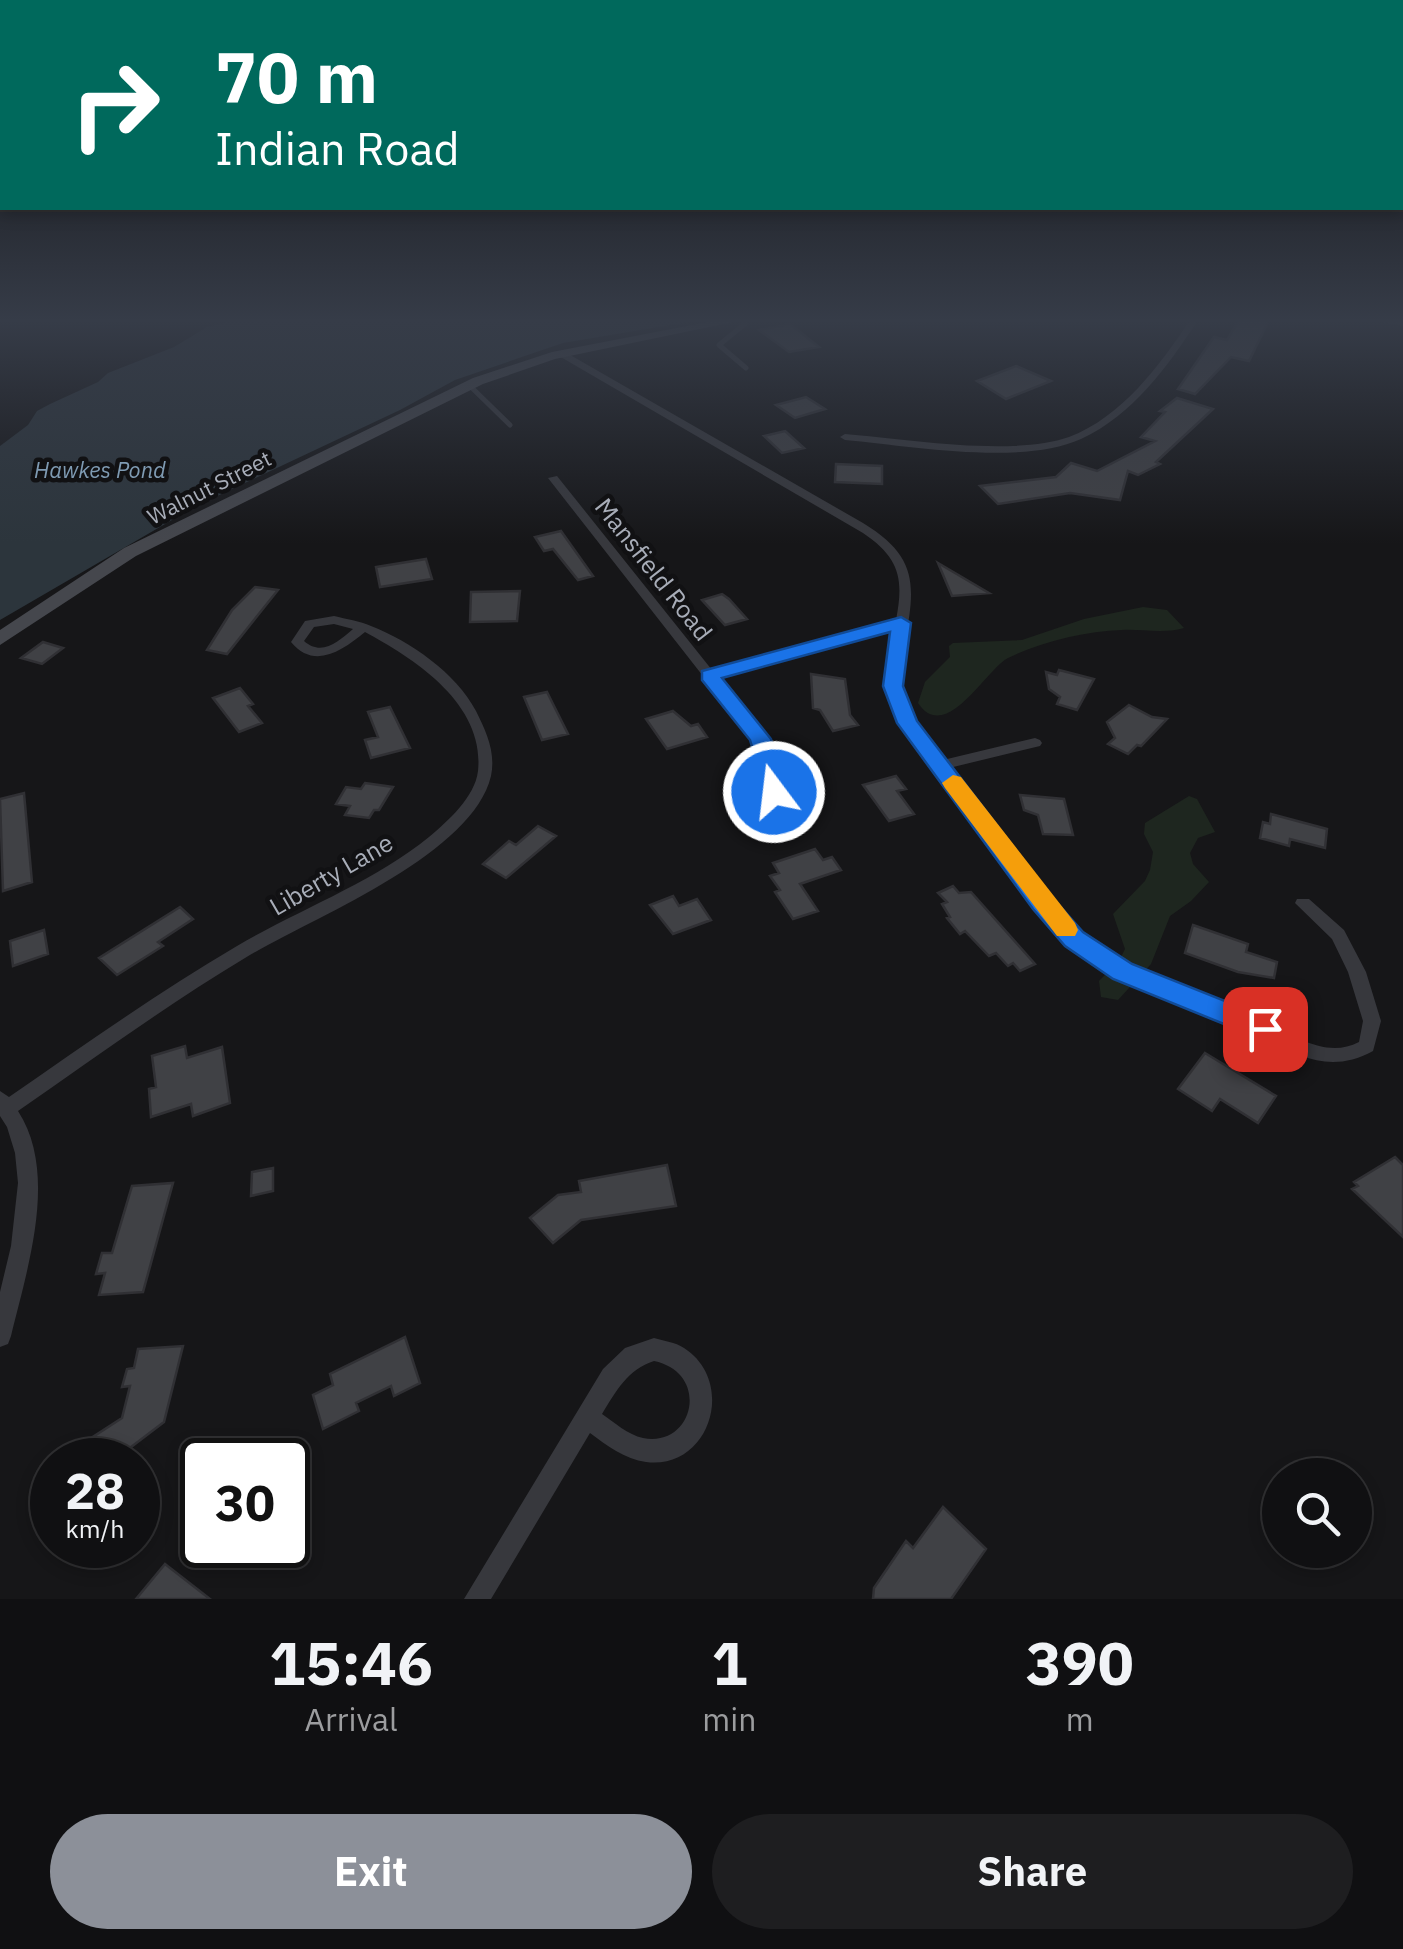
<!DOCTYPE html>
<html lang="en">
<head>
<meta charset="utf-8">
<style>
	body { margin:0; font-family:"IBM Plex Sans",sans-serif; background:#1e1e20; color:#f1f3f6; height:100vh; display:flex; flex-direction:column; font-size:38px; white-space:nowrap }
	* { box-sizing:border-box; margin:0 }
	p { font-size:32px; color:#9c9d9f }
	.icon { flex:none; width:55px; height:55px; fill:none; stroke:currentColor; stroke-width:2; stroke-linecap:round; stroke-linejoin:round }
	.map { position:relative; height:1599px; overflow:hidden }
	.drawer { display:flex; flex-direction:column; background:#101012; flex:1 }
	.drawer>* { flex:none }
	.banner { position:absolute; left:0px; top:0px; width:1405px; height:210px; box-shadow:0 5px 15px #0003,0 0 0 2px #303032; background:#00695c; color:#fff; overflow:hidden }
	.tools { position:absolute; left:1262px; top:1458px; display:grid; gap:20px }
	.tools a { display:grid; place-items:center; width:110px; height:110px; border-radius:50%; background:#101012; box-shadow:0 5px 15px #0003,0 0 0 2px #303032; font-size:50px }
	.speed { position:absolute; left:30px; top:1438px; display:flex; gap:20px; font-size:50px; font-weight:700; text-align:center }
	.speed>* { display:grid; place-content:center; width:130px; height:130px; border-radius:50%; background:#101012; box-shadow:0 5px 15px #0003,0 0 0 2px #303032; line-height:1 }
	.speed small { font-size:25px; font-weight:400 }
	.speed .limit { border:5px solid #111; border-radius:15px; background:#fff; color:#111 }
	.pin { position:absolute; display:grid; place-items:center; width:85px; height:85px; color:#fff; margin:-42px; border-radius:20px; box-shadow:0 5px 15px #0006 }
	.me { position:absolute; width:110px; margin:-55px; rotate:345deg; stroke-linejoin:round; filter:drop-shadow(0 0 8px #0008) }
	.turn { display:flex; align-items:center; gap:35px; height:210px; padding:0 50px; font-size:45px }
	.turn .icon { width:130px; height:130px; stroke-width:2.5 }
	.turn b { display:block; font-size:70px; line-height:85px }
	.eta { display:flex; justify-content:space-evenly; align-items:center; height:170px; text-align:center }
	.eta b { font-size:60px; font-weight:800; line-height:70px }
	.action { display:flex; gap:20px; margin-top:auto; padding:20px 50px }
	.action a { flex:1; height:115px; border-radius:60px; background:#8c9099; color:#fff; font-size:40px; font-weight:800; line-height:115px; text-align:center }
	.action a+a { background:#1e1e20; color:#f1f3f6 }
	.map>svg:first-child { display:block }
	.green { fill:#1e261f }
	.water { fill:#2c353c }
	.building { fill:#404145; stroke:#303034; stroke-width:2.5 }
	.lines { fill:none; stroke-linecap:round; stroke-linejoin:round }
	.service { stroke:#37383d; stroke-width:5 }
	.minor { fill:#37383d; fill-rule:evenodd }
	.secondary { fill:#45474d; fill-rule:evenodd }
	.route { fill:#1a73e8; stroke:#114b97; stroke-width:2.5 }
	.slow { fill:#f59e0b }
	.labels { text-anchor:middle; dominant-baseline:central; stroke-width:9; stroke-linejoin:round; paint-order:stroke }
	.far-water-label { font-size:22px; font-style:italic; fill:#7f9bb3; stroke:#111113 }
	.far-street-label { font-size:22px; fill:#a8adb8; stroke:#111113 }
	.street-label { font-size:25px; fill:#a8adb8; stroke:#111113 }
</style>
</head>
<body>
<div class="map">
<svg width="1403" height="1599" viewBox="0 0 1403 1599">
	<rect width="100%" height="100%" fill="#161618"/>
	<path class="green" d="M1143,607L1167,610L1184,628C1163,634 1143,629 1122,630C1085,631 1041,642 1008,658C986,669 946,745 918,703L925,682L950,657L949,646L953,643L1022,640L1084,619Z
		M1189,796L1197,799L1215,832L1198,838L1190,853L1193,864L1209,882L1191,901L1170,916L1151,964L1118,1000L1101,997L1099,981L1119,961L1125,949L1113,914L1145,881L1150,870L1153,852L1144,834L1145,823Z"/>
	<path class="water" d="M237,320H700L563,343L455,380L400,410L196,506L0,620V446L28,425L37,411L50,404L98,382L108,373L174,347L207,327Z"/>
	<path class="building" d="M1239,320H1269L1249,361L1231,357L1195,394L1178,389L1214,337L1227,340Z
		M790,324L819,347L789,352L759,330Z
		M1016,366L1051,381L1006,399L977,381Z
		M806,397L825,409L795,418L776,405Z
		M1177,398L1213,409L1156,462L1160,464L1138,475L1128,471L1120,500L1070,493L998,504L980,486L1056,477L1071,463L1097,471L1155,441L1141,437L1165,412L1160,411Z
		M785,431L804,448L782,453L764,436Z
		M836,464L882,466V484L835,482Z
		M561,531L593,576L578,580L553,549L544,551L535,537Z
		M426,559L432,579L380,587L376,567Z
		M938,563L989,593L952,596Z
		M255,587L278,590L227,654L207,650L232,610Z
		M520,591L517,621L470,622L471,592Z
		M722,594L729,599L747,619L725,625L702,600Z
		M43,642L63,648L42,664L21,658Z
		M1059,670L1094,679L1077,710L1057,704L1060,697L1049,689L1046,672L1057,675Z
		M811,674L845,679L850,715L858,725L833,731L820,710L813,708Z
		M240,688L253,704L248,706L262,723L239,732L213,698Z
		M547,692L568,734L542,740L524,697Z
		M1129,705L1152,717L1167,719L1141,746L1137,745L1128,754L1108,744L1115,738L1107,722Z
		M390,707L410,748L371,758L365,740L378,737L368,712Z
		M673,711L691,726L698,724L707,737L667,749L646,719Z
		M896,776L906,789L897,791L914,814L889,821L863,785Z
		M365,783L393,787L379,810H374L369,818L345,815L350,806L336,804L346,787L361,789Z
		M24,793L32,882L3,891L0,799Z
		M1020,795L1064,799L1073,835L1043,834L1038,815L1024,810Z
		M1271,814L1327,829L1325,848L1290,839L1289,846L1260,838L1263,822L1270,824Z
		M538,826L556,836L506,878L483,864L509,841L516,845Z
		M815,849L823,860L832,857L841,870L800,884L818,911L793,919L775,892L780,890L770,876L779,873L773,863Z
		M953,886L959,893L971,892L1035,964L1020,971L1013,963L1008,966L996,953L989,956L965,931L960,934L947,918L950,917L942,904L947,902L938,893Z
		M673,896L679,906L697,899L711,920L673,934L650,905Z
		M180,907L193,919L158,942L163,946L117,975L99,958Z
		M1193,925L1248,944L1246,952L1277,962L1274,978L1238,972L1185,953Z
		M44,930L48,954L13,966L10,941Z
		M185,1046L187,1058L222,1047L230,1103L193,1116L191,1104L151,1117L149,1089L156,1087L152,1056Z
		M1205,1053L1276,1096L1258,1123L1220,1099L1212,1111L1178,1089Z
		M1395,1157L1403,1165V1237L1352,1189L1358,1186L1354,1182Z
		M667,1165L676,1206L581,1220L553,1243L530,1218L558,1195L581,1192L579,1181Z
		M273,1168V1191L251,1196L252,1172Z
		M173,1183L143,1292L99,1295L105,1273L96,1274L102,1253H112L132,1186Z
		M405,1337L420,1383L394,1396L391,1386L356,1403L359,1411L323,1429L313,1395L333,1385L330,1374Z
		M183,1346L164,1422L114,1460H92L82,1444L122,1418L130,1386L122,1387L127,1369L134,1368L138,1349Z
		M943,1507L986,1549L951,1599H873L874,1588L906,1541L913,1548Z
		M165,1564L210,1599H136Z"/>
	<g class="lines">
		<path class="service" d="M744,320L746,323L719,345L746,368
			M469,385L510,425"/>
		<path class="minor" d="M1190,320H1198C1168,366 1133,415 1081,439C1021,466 911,446 845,440L840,437L845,434C906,439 1012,457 1069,437C1122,417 1160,365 1190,320Z
			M1381,320H1403V326L1382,322Z
			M559,352H565L863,523C917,556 916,584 905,641C902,656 898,672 900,687C903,715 926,738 943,760L1035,738L1040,740L1042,743L1040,746L949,768C969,794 990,820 1009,846C1041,889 1071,935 1119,961C1162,984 1210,993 1253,1014C1285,1030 1323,1061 1359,1042L1363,1021L1348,972L1332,939L1295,903L1297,899H1309L1344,930L1366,972L1381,1021L1373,1051C1317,1082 1276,1040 1226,1018C1180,996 1128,988 1086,957C1035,920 998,854 961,804C937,772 899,734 888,696C882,675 890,650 895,629L718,677L767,739L781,792L779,796H769L753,740L548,478L557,476L712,670L896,620C904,579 900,558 863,533L559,356Z
			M334,616C346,619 360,621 371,626C410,641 456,673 476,711C486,731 496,752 491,776C472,856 311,918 245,958C167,1005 93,1059 18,1111C59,1174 27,1269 11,1336L8,1344L0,1347V1292L11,1246L18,1183L15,1153L7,1127L0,1116V1091L9,1097C84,1045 159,992 237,946C300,909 372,883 429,837C448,821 475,797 478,771C485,704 415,659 365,632C342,651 314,670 291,642L305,621ZM334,624L353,629C339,641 322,657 304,641L314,627Z
			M654,1338C664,1341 675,1342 684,1348C737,1382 710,1470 646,1462C625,1459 606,1445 590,1433L491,1599H464L603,1369L625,1348ZM654,1361C711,1373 694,1448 643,1438C628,1435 614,1422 602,1414C616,1391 628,1369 654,1361Z"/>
		<path class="secondary" d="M718,320H743L555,359L483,384L136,556L0,645V630L124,548L473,378L552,352Z"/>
	</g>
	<linearGradient id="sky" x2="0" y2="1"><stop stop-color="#0c0c0d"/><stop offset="0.59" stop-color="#363c48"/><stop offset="1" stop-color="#363c48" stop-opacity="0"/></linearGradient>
	<rect width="1403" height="544" fill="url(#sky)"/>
	<path class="route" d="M901,617L911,623L903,686L917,721L1051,896L1083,932L1132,964L1275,1021L1279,1029L1275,1037L1265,1040L1256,1037L1113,979L1065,946L1033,909L897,723L883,686L890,632L722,678L771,739L786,792L774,800L767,797L750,740L702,680V671Z"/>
	<path class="slow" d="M953,775L961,777L1075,923L1078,930L1075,936H1057L945,788L942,783Z"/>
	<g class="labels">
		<g class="far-water-label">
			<text x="100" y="469">Hawkes Pond</text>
		</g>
		<g class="far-street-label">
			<text transform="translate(209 487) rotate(-27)">Walnut Street</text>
		</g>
		<g class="street-label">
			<text transform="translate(654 569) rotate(52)">Mansfield Road</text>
			<text transform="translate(331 874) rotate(-30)">Liberty Lane</text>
		</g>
	</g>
</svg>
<div class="tools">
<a><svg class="icon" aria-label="search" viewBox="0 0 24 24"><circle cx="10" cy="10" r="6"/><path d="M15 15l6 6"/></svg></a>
</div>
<div class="speed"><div>28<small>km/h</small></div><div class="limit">30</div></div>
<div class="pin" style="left:1265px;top:1029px;background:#d93025"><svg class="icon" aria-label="arrive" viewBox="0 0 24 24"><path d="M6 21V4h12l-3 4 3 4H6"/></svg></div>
<svg class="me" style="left:774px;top:792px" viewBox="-20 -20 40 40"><circle r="17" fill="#1a73e8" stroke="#fff" stroke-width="3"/><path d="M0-11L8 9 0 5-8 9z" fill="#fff"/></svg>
<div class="banner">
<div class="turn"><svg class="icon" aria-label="right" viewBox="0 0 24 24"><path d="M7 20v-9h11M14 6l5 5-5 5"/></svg><div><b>70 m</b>Indian Road</div></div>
</div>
</div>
<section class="drawer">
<div class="eta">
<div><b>15:46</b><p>Arrival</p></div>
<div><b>1</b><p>min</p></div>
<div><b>390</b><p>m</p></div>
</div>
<div class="action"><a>Exit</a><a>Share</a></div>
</section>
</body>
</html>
